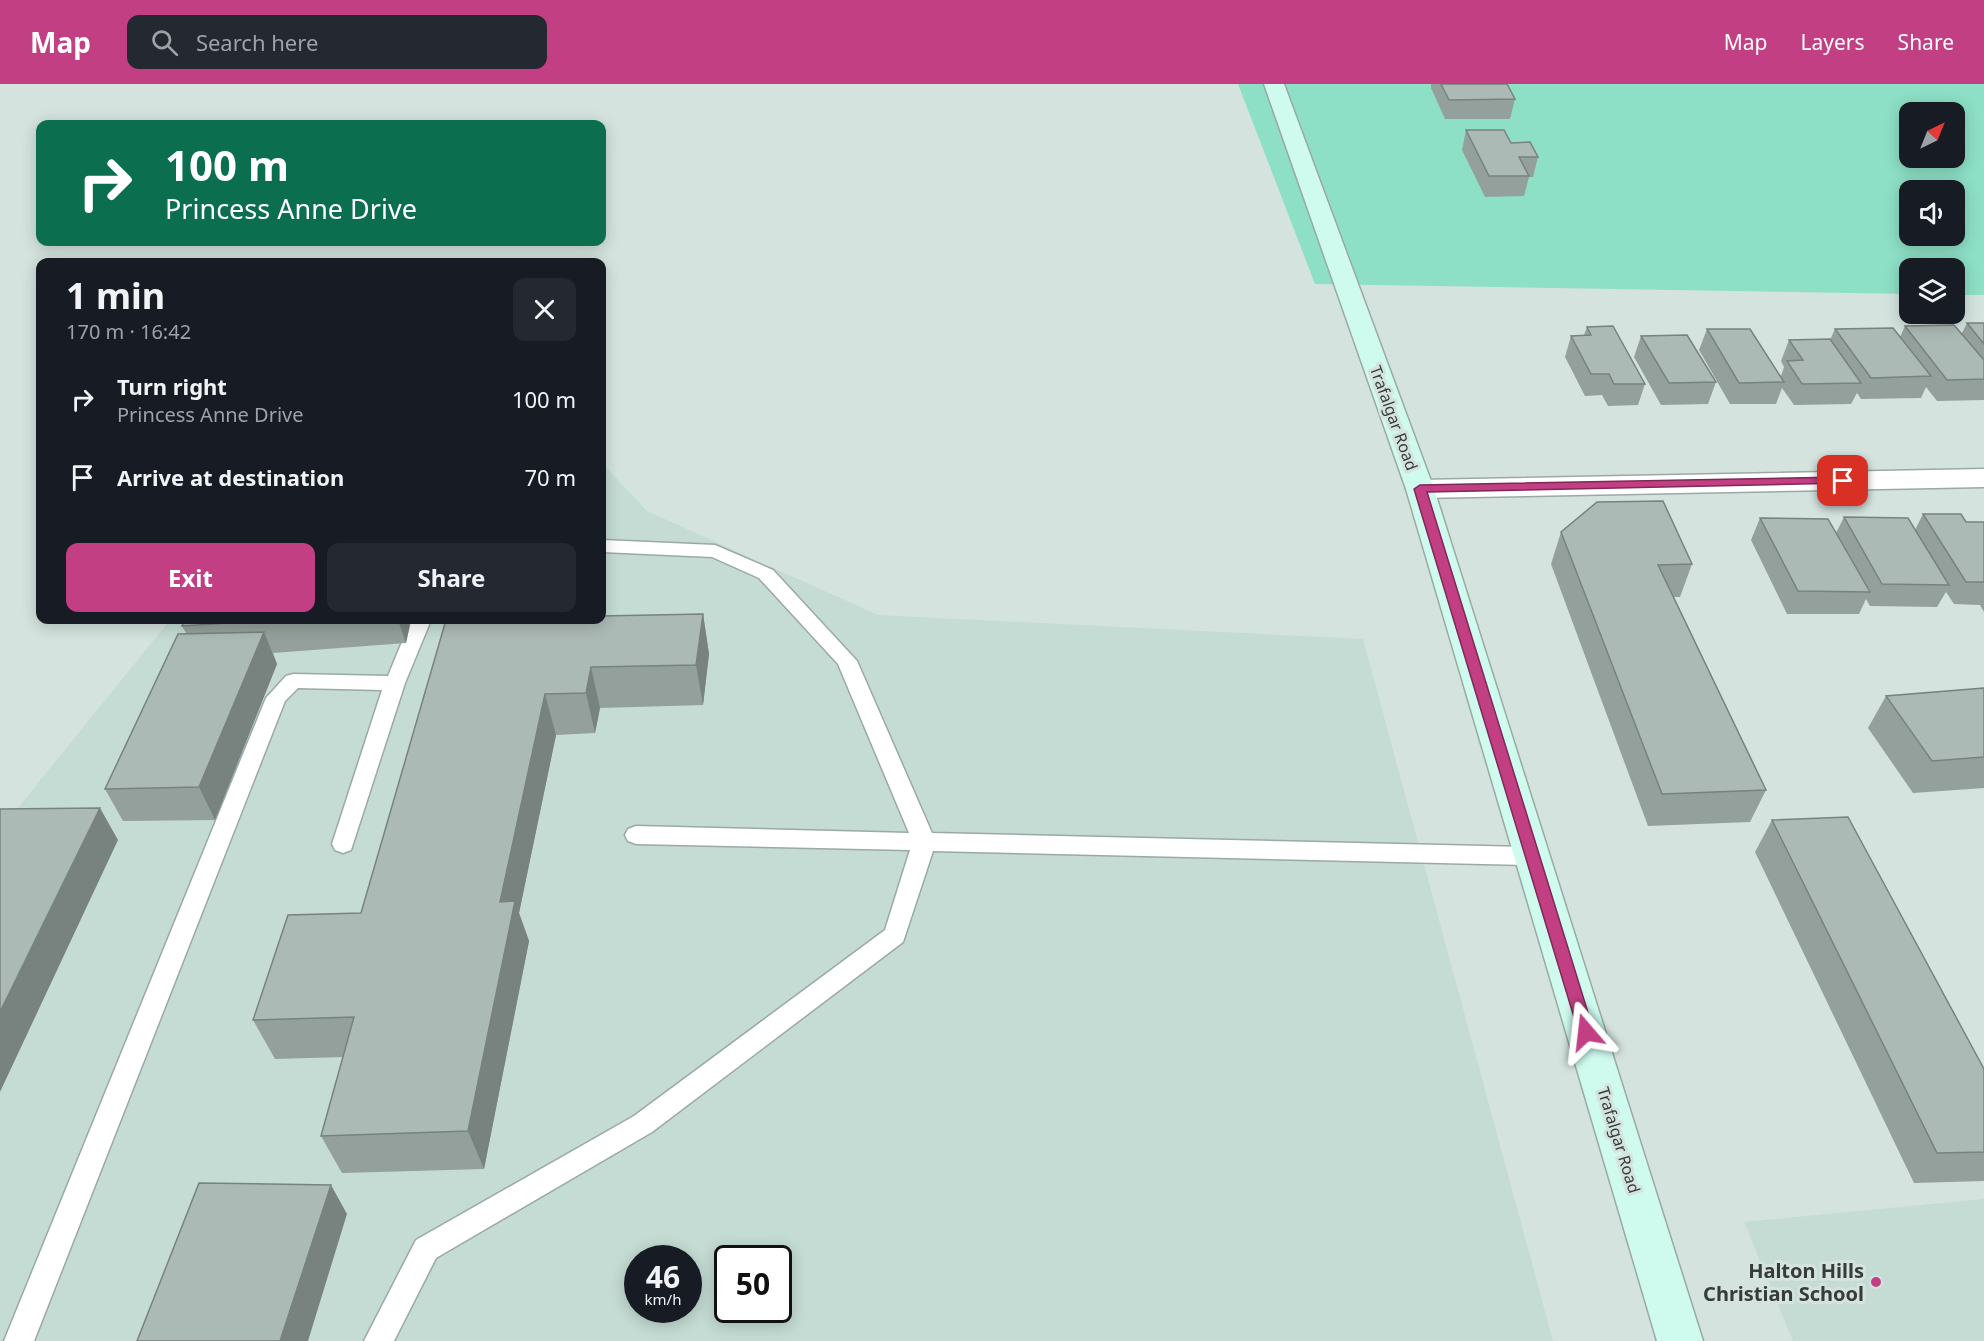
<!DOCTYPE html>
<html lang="en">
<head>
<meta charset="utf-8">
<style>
	body { margin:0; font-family:"Noto Sans",sans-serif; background:#242831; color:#f1f3f6; height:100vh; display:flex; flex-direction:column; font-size:22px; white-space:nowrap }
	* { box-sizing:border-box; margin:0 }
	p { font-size:20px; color:#9ea1a6 }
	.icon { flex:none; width:33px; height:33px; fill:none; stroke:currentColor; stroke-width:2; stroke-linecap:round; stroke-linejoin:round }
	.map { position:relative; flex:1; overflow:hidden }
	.panel { position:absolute; left:36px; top:174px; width:570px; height:366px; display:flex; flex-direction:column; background:#171b24; border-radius:12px; box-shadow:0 3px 15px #0003 }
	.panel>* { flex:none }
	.top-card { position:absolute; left:36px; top:36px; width:570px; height:126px; border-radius:12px; box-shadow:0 3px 15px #0003; background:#0b6e4f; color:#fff; overflow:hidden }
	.needle { width:39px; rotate:43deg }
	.controls { position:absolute; left:1899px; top:18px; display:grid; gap:12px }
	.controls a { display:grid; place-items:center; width:66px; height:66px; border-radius:12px; background:#171b24; box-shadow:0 3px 15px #0003; font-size:30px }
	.speed { position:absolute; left:624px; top:1161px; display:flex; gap:12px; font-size:30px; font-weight:700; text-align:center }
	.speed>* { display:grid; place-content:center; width:78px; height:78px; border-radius:50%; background:#171b24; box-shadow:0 3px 15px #0003; line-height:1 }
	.speed small { font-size:15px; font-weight:400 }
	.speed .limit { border:3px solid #111; border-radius:9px; background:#fff; color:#111 }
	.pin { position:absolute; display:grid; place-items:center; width:51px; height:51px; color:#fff; margin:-26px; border-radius:12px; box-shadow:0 3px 9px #0006 }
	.me { position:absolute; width:66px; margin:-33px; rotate:343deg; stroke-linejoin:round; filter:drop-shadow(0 0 4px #0008) }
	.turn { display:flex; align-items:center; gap:21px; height:126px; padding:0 30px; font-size:27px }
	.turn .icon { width:78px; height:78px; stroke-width:2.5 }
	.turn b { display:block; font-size:42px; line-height:51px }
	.round { display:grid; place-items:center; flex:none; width:63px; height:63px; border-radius:12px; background:#242831 }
	.summary { display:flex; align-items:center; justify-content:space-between; height:102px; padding:0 30px }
	h1 { font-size:36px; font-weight:700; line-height:45px }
	.button { display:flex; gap:12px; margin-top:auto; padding:12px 30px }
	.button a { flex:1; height:69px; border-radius:12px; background:#c23f84; color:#fff; font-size:24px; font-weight:700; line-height:69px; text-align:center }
	.button a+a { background:#242831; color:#f1f3f6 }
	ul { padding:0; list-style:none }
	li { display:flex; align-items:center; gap:18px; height:78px; padding:0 30px }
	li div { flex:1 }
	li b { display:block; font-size:22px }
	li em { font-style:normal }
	header { display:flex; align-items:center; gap:36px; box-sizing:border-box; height:84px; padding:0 30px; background:#c23f84; color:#fff }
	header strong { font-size:28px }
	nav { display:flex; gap:33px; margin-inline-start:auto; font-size:21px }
	.search { width:420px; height:54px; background:#242831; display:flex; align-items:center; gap:15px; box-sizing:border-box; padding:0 21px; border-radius:12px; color:#9ea1a6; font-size:22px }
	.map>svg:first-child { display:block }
	.built { fill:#c4dcd3; fill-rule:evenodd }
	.green { fill:#8ddfc5; fill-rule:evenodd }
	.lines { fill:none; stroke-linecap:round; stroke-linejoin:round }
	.service-casing { stroke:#9ba9a4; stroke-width:3 }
	.tertiary-casing { stroke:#9ba9a4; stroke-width:3 }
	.secondary-casing { stroke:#9ba9a4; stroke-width:3 }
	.service { fill:#fff; fill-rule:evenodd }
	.tertiary { fill:#fff; fill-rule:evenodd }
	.secondary { fill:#cefbee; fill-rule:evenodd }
	.wall { fill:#94a09c }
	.shaded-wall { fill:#78827f }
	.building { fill:#acbab5; stroke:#78827f; stroke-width:1.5 }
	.route { fill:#c23f84; stroke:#7e2956; stroke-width:1.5 }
	.poi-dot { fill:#c23f84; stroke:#d4e3de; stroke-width:2 }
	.labels { text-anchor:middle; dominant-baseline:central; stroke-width:6; stroke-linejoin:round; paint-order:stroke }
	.street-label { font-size:16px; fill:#373c3a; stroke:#d4e3de }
	.near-poi-label { font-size:20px; font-weight:bold; fill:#373c3a; stroke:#d4e3de; text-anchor:end }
</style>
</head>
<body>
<header>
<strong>Map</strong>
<div class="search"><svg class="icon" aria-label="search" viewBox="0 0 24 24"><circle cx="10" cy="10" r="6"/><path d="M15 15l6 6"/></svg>Search here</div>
<nav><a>Map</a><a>Layers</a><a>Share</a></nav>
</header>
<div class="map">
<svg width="1984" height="1257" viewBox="0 0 1984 1257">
	<rect width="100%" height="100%" fill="#d4e3de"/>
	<path class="built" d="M602,379L647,427L878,531L1363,555L1553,1257H0V746L170,536H602ZM638,1174H688V1226H638ZM728,1174H778V1226H728Z
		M1984,1115V1257H1793L1744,1138Z"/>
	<path class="green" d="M1238,0H1984V211H1955L1954,184H1910L1909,210L1315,200ZM1910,28H1954V74H1910ZM1910,106H1954V152H1910Z"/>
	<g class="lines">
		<defs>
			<path id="service" d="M602,456L715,461L773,486L857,577L932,749L1531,763L1539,766L1542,772L1539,778L1531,781L933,767L903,858L652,1048L436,1174L394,1257H364L416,1156L634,1032L885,846L910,766L636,760L628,757L625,751L628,745L636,742L909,749L838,580L759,494L712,473L602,468Z
				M411,536H431L405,599L351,766L343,769L335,766L332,760L382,606L298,604L285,617L34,1257H4L266,614L286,592L293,590L388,592Z"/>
			<path id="tertiary" d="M1984,385V403L1420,414L1410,411L1406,405L1410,399L1420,396Z"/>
			<path id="secondary" d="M1264,0H1284L1434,405L1703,1257H1657L1406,405Z"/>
		</defs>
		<use href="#service" class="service-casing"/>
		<use href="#tertiary" class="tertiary-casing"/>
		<use href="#secondary" class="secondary-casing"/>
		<use href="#service" class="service"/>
		<use href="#tertiary" class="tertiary"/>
		<use href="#secondary" class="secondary"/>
	</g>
	<path class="wall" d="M1431,0H1507L1515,15L1510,35H1445L1431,4Z
		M1466,46L1511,59L1538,73L1533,93H1529L1524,112L1485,113L1462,66Z
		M1967,239H1984V316L1937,317L1926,303L1921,314L1861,315L1857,309L1851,320L1794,321L1782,304L1776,320H1730L1699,266L1707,245L1781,292L1784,283L1781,277L1789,256H1830L1835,245L1900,253L1905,242L1962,249Z
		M1587,243L1645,300L1638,321L1608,322L1602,311L1585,312L1565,273L1571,252L1584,251Z
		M1641,252L1716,298L1708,320L1661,321L1634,273Z
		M1923,430L1966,438H1984V528L1980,521L1954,520L1946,508L1937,523L1870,522L1866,515L1859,530H1787L1751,456L1760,434L1836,449L1844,433L1915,446Z
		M1561,448L1692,480L1680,513H1674L1766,706L1750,738L1648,742L1551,480Z
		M602,519L604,532L703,530L709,570L703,621L600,624L595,649L556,651L519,829L529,857L484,1085L342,1089L321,1052L343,973L275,975L253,936L361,829L602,536Z
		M185,536H411L406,559L273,569L277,580L215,736L123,737L105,705L186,549L182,542Z
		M1984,604V704L1913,709L1868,644L1886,612Z
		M1772,736L1984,985V1097L1914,1099L1755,768Z"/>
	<path class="shaded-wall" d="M602,519L609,552L602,536Z
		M703,530L709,570L703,621L696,581Z
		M398,536H411L406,559Z
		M264,548L277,580L215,736L199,703Z
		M591,583L600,624L595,649L586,609Z
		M545,610L556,651L519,829L529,857L484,1085L468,1047L500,818Z
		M100,724L118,756L0,1008V928Z
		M331,1101L347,1130L308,1257H280Z"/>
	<path class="building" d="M1441,0H1507L1515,15L1449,16Z
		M1466,46H1504L1511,59L1530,58L1538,73H1519L1529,92H1489Z
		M1967,239H1984V260Z
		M1954,241L1984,276V295L1947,296L1905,242Z
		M1613,242L1645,300H1614L1609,290H1591L1571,252L1591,251L1587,243Z
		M1893,244L1931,292L1871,294L1835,245Z
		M1707,245H1750L1784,298L1739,299Z
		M1687,251L1716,298L1669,299L1641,252Z
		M1830,255L1861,299L1802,300L1787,277L1803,276L1789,256Z
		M1663,417L1692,480L1658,481L1766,706L1662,710L1561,448L1597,418Z
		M1923,430H1961L1966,438H1984V498H1966Z
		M1844,433L1908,434L1949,501L1882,500Z
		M1760,434L1828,435L1870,508L1798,507Z
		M703,530L696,581L591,583L586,609L545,610L500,818L515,817L468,1047L321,1052L354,933L253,936L288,831L361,829L446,536H602V532Z
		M185,536H276L182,542Z
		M264,548L199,703L105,705L178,550Z
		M1984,604V673L1932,677L1886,612Z
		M100,724L0,928V725Z
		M1848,733L1984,985V1068L1937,1069L1772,736Z
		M199,1099L331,1101L280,1257H137Z"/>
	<path class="route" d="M1843,393L1849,397L1847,399L1427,408L1594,948L1591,953L1586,955L1580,953L1414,405L1420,401Z"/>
	<circle class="poi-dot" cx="1876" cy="1198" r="6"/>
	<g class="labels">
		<g class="street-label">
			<text transform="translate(1394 334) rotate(70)">Trafalgar Road</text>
			<text transform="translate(1619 1056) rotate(73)">Trafalgar Road</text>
		</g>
		<g class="near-poi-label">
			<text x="1864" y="1186">Halton Hills<tspan x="1864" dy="23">Christian School</tspan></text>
		</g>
	</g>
</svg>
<div class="controls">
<a><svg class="needle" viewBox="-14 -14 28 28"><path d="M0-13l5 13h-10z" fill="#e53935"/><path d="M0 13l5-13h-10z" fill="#9ea1a6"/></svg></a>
<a><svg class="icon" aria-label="sound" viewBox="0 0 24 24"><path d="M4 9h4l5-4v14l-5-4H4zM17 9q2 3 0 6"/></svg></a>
<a><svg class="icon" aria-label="layers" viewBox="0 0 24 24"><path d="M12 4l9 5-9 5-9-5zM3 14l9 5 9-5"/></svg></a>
</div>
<div class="speed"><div>46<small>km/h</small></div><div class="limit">50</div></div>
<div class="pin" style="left:1843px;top:397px;background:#d93025"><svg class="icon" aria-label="arrive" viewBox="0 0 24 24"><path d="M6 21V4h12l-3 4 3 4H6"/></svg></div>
<svg class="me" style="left:1586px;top:948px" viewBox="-20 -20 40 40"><path d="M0-17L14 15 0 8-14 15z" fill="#c23f84" stroke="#fff" stroke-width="4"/></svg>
<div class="top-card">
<div class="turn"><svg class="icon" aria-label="right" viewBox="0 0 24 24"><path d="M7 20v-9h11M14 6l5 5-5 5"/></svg><div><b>100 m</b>Princess Anne Drive</div></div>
</div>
<section class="panel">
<div class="summary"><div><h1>1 min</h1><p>170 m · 16:42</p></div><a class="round"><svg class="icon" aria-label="close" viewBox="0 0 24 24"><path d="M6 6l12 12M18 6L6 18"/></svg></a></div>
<ul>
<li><svg class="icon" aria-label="right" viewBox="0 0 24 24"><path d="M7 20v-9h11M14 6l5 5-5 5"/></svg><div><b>Turn right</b><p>Princess Anne Drive</p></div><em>100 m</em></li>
<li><svg class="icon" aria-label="arrive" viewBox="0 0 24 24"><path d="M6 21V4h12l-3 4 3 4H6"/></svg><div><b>Arrive at destination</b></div><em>70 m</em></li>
</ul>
<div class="button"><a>Exit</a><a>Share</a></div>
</section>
</div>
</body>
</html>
